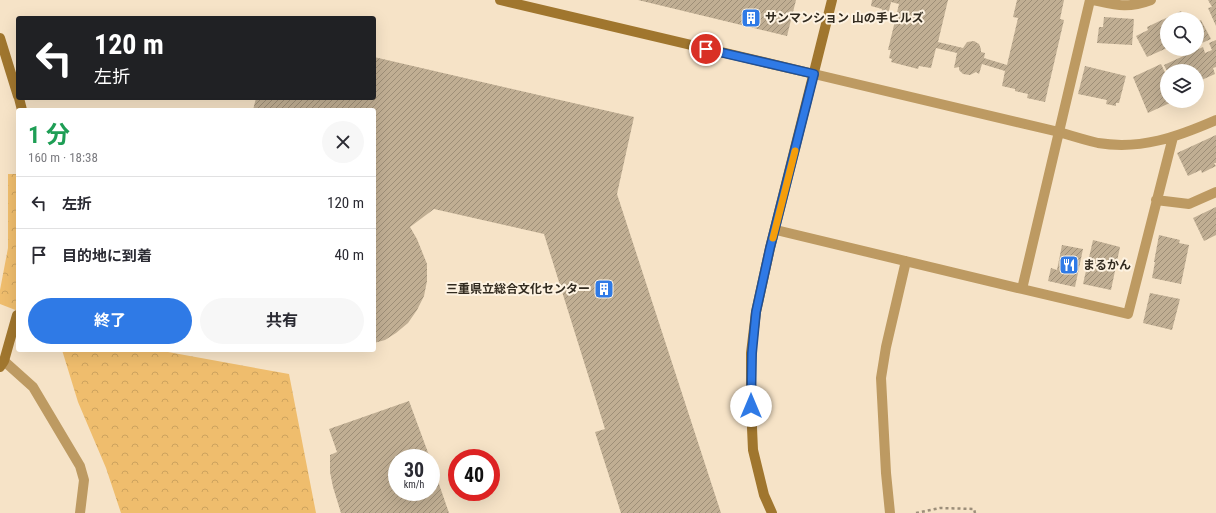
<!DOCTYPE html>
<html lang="ja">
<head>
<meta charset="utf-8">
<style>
	body { margin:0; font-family:"Roboto Condensed","Noto Sans JP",sans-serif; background:#f7f7f7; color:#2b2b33; height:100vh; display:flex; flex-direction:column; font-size:15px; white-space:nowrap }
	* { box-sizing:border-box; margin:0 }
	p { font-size:13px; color:#7c7c81 }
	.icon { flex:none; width:22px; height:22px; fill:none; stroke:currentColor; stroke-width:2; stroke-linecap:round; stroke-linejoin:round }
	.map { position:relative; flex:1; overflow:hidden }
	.side { position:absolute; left:16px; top:108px; width:360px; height:244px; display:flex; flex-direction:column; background:#fff; border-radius:4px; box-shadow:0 4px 16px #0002 }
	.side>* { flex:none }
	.guide { position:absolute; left:16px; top:16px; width:360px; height:84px; border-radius:4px; box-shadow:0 4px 16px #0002; background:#202124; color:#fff; overflow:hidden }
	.fabs { position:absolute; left:1160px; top:12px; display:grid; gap:8px }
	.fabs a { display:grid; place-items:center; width:44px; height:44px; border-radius:50%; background:#fff; box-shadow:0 4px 16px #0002; font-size:20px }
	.speed { position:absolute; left:388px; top:449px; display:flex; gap:8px; font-size:20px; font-weight:700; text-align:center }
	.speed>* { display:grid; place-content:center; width:52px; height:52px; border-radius:50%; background:#fff; box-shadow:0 4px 16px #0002; line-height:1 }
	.speed small { font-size:10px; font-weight:400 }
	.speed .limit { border:6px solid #d22; background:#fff; color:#111 }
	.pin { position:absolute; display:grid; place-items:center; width:34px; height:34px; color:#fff; margin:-17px; border:2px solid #fff; border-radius:50%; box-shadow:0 1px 4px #0007 }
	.me { position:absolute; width:44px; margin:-22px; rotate:0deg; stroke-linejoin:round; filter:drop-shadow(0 0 3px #0008) }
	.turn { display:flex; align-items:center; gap:14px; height:84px; padding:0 12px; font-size:18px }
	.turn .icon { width:52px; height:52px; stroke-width:2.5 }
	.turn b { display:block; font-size:28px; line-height:34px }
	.round { display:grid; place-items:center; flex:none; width:42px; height:42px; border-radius:21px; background:#f7f7f7 }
	.head { display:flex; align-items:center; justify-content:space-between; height:68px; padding:0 12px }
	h1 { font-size:24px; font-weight:700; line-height:30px; color:#1e9e55 }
	.action { display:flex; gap:8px; margin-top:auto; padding:8px 12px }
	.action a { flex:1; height:46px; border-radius:24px; background:#2f7ae6; color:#fff; font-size:16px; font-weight:700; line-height:46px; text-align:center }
	.action a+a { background:#f7f7f7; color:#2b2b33 }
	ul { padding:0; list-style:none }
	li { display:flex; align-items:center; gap:12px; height:52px; padding:0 12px; border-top:1px solid #e1e1e2 }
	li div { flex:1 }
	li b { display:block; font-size:15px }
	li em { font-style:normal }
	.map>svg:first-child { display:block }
	.park { fill:url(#park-crowns) }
	.building { fill:url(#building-hatch) }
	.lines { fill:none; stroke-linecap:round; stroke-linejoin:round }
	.path { stroke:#9c8e7a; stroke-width:2.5; stroke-dasharray:3 3; stroke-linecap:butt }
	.street { stroke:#bd9a62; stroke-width:10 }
	.secondary { stroke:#a0762e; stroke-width:10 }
	.route-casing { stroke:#1f4f96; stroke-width:10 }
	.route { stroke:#2f7ae6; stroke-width:7 }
	.slow { stroke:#f59e0b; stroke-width:7 }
	.labels { text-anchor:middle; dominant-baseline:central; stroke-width:4; stroke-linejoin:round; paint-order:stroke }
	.poi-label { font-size:12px; font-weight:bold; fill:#312a1f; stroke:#fdf2e1; text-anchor:start }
</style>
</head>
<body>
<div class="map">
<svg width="1216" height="513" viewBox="0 0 1216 513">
	<defs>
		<pattern id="park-crowns" width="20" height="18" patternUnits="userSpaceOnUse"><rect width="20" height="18" fill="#efbd6d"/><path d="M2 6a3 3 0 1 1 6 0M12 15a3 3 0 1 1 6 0" fill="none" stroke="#cda35e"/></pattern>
		<pattern id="building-hatch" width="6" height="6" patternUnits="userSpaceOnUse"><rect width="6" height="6" fill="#c0ae93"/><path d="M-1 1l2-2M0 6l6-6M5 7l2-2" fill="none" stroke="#9d8e77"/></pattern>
	</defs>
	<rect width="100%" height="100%" fill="#f6e3c7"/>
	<path class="park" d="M8,174H18V311L0,304V290L8,248Z
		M62,350H168V352L289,374L316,513H121L106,468L78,402Z"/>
	<path class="building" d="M638,0H796L787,36Z
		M872,0H948L938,42L963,48L967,42L974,41L979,44L981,49V52L985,53L984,58L1007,65L1018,18L1013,17L1017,0H1064L1060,19L1064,20L1045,102L1027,98L1028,94L1015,91V89L1002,86L1005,71L982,64L979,74L976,72L970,75L963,74L959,70V67L954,68L957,53L936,48L931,68L919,66L918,69L891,62L892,59L889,58L891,50H888L899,4L891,2L887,19L880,17L882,9L871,6Z
		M1208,0H1216V26L1208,8L1212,7Z
		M1181,11L1185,19H1167V48L1147,57L1136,36L1148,30L1147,27Z
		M1104,17L1134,19L1132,45L1097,43L1099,27H1103Z
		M1201,20L1211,39L1202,43L1197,33V22Z
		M1216,40V67L1213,68L1215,74L1197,82V71H1167L1164,65L1203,47L1205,53L1212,50L1209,43Z
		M374,57L634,117L617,194L721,513H621L595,432L605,429L544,234L434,209L410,227L417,239L427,264V281L424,296L417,310L408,323L396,333L385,340L374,343V110H253L256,98H374Z
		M1161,64L1167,77V101H1174L1148,113L1133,77Z
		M1085,66L1126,76L1119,103H1116V106L1106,104L1107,100L1078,94Z
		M1216,135V163H1214L1216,166L1202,173L1201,170L1188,176L1177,153Z
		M1216,207V235L1204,241L1193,218Z
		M1159,235L1180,240L1179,243L1189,245L1181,284L1152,278L1155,262H1154Z
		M1093,240L1120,247L1111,290L1083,284Z
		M1062,245L1083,249L1075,287L1048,281L1051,268L1057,270Z
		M1150,293L1180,299L1172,330L1143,323Z
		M409,401L430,458H397V492H431V461L449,513H341L333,487L330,472V455L337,452L329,429Z"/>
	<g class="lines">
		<path class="path" d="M916,513L940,508L974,509L975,513"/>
		<path class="street" d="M1093,0C1116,5 1127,9 1151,0
			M814,74L1059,132C1072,136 1085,140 1098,143C1141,150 1177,137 1216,120
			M1156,200L1189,204L1216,192
			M776,230L1022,289L1090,0
			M1022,289L1128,314L1173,137
			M4,361L33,387L80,466L84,480L80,513
			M890,513L886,473L881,378L886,347L906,261"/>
		<path class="secondary" d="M500,0L814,74
			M0,38L18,96
			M19,98L22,110
			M0,367L4,361L17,315
			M772,513L764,495L753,450L751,406V353L756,312L770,248L832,0"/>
	</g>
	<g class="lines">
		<defs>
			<path id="route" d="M706,49L814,74L770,248L756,312L752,353L751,406"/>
		</defs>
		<use href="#route" class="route-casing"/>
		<use href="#route" class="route"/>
		<path class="slow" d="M773,238L795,151"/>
	</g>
	<defs>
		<symbol id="building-square" viewBox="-11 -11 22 22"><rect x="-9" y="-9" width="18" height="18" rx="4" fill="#2f7ae6" stroke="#fdf2e1"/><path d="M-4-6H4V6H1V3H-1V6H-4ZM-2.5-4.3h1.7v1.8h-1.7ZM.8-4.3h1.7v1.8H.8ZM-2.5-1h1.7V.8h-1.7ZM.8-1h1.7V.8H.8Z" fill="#fff"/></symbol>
		<symbol id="restaurant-square" viewBox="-11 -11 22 22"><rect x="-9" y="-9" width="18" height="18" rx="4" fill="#2f7ae6" stroke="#fdf2e1"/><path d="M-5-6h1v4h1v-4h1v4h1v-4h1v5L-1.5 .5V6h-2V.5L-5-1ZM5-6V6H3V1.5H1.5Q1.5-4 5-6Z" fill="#fff"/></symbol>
	</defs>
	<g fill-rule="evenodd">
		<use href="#building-square" x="740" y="7" width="22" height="22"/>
		<use href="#restaurant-square" x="1058" y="254" width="22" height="22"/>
		<use href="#building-square" x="593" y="278" width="22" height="22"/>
	</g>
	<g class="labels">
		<g class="poi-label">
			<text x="765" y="18">サンマンション 山の手ヒルズ</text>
			<text x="1083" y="265">まるかん</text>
			<text x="590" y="289" text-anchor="end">三重県立総合文化センター</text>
		</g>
	</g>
</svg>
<div class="fabs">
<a><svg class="icon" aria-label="search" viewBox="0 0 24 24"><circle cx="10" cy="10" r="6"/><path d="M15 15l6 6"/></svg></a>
<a><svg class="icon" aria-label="layers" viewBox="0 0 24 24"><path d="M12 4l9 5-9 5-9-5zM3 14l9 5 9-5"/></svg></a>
</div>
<div class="speed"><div>30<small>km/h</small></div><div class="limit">40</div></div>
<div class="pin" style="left:706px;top:49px;background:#d93025"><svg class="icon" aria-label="arrive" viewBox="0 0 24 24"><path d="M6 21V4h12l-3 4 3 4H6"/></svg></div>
<svg class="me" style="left:751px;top:406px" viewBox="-20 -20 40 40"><circle r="19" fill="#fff"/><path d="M0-13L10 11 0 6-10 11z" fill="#2f7ae6"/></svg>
<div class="guide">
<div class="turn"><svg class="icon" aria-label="left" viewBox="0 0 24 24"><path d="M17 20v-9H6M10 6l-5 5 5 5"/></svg><div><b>120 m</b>左折</div></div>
</div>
<section class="side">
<div class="head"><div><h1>1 分</h1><p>160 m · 18:38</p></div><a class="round"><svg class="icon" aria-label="close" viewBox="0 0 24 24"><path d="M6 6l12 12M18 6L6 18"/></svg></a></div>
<ul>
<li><svg class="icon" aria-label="left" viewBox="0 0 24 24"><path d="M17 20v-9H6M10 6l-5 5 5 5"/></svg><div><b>左折</b></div><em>120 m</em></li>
<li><svg class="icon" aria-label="arrive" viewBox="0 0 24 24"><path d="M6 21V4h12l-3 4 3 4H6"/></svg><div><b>目的地に到着</b></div><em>40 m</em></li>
</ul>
<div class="action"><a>終了</a><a>共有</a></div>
</section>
</div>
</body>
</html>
